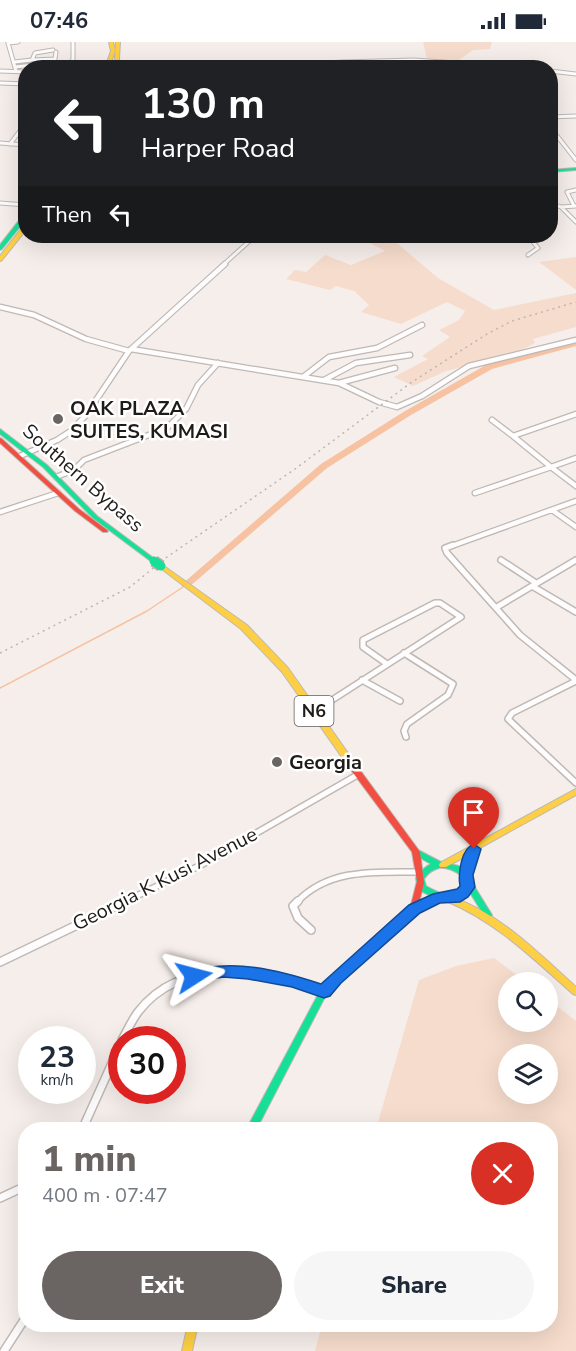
<!DOCTYPE html>
<html lang="en">
<head>
<meta charset="utf-8">
<style>
	body { margin:0; font-family:"Nunito Sans",sans-serif; background:#f6f6f7; color:#1f2937; height:100vh; display:flex; flex-direction:column; font-size:22px; white-space:nowrap }
	* { box-sizing:border-box; margin:0 }
	p { font-size:20px; color:#747a83 }
	.icon { flex:none; width:33px; height:33px; fill:none; stroke:currentColor; stroke-width:2; stroke-linecap:round; stroke-linejoin:round }
	.map { position:relative; flex:1; overflow:hidden }
	.sheet { position:absolute; left:18px; top:1080px; width:540px; height:210px; display:flex; flex-direction:column; background:#fff; border-radius:24px; box-shadow:0 6px 24px #0002 }
	.sheet>* { flex:none }
	.banner { position:absolute; left:18px; top:18px; width:540px; height:183px; border-radius:24px; box-shadow:0 6px 24px #0002; background:#202124; color:#fff; overflow:hidden }
	.fabs { position:absolute; left:498px; top:930px; display:grid; gap:12px }
	.fabs a { display:grid; place-items:center; width:60px; height:60px; border-radius:50%; background:#fff; box-shadow:0 6px 24px #0002; font-size:30px }
	.speed { position:absolute; left:18px; top:984px; display:flex; gap:12px; font-size:30px; font-weight:700; text-align:center }
	.speed>* { display:grid; place-content:center; width:78px; height:78px; border-radius:50%; background:#fff; box-shadow:0 6px 24px #0002; line-height:1 }
	.speed small { font-size:15px; font-weight:400 }
	.speed .limit { border:9px solid #d22; background:#fff; color:#111 }
	.pin { position:absolute; display:grid; place-items:center; width:51px; height:51px; color:#fff; margin:-62px -26px; border-radius:50% 50% 50% 0; rotate:-45deg; box-shadow:0 0 6px #0007 }
	.pin .icon { rotate:45deg }
	.me { position:absolute; width:66px; margin:-33px; rotate:81deg; stroke-linejoin:round; filter:drop-shadow(0 0 4px #0008) }
	.turn { display:flex; align-items:center; gap:21px; height:126px; padding:0 24px; font-size:27px }
	.turn .icon { width:78px; height:78px; stroke-width:2.5 }
	.turn b { display:block; font-size:42px; line-height:51px }
	.then { display:flex; align-items:center; height:57px; padding:0 24px; background:#0003; gap:12px; font-size:22px }
	.round { display:grid; place-items:center; flex:none; width:63px; height:63px; border-radius:32px; background:#f6f6f7 }
	.headline { display:flex; align-items:center; justify-content:space-between; height:102px; padding:0 24px }
	h1 { font-size:36px; font-weight:800; line-height:45px; color:#6a6562 }
	.primary-button { display:flex; gap:12px; margin-top:auto; padding:12px 24px }
	.primary-button a { flex:1; height:69px; border-radius:36px; background:#6a6562; color:#fff; font-size:24px; font-weight:800; line-height:69px; text-align:center }
	.primary-button a+a { background:#f6f6f7; color:#1f2937 }
	.status { display:flex; justify-content:space-between; align-items:center; height:42px; padding:0 30px; background:#fff; direction:ltr }
	.status svg { height:16px; fill:currentColor }
	.map>svg:first-child { display:block }
	.green { fill:#f6dccc; fill-rule:evenodd }
	.lines { fill:none; stroke-linecap:round; stroke-linejoin:round }
	.stream { stroke:#f6c2a1; stroke-width:1.5 }
	.river { fill:#f6c2a1; fill-rule:evenodd }
	.street-far3-casing { stroke:#beb9b5; stroke-width:5 }
	.street-far2-casing { stroke:#beb9b5; stroke-width:7 }
	.street-far1-casing { stroke:#beb9b5; stroke-width:8 }
	.street-casing { stroke:#beb9b5; stroke-width:10 }
	.fast-casing { stroke:#beb9b5; stroke-width:2 }
	.slow-casing { stroke:#beb9b5; stroke-width:2 }
	.jam-casing { stroke:#beb9b5; stroke-width:2 }
	.street-far3 { stroke:#fefcfc; stroke-width:3 }
	.street-far2 { stroke:#fefcfc; stroke-width:4.5 }
	.street-far1 { stroke:#fefcfc; stroke-width:5 }
	.street { stroke:#fefcfc; stroke-width:7 }
	.fast { fill:#16e098; fill-rule:evenodd }
	.slow { fill:#ffcf43; fill-rule:evenodd }
	.jam { fill:#f24e42; fill-rule:evenodd }
	.rail { stroke:#b9b7b5; stroke-width:1.5; stroke-dasharray:2 4; stroke-linecap:butt }
	.fast-bridge-casing { stroke:#bbaba1; stroke-width:12; stroke-linecap:butt }
	.fast-bridge { stroke:#16e098; stroke-width:9 }
	.route { fill:#1a73e8; stroke:#114b97; stroke-width:1.5 }
	.poi-dot { fill:#6a6562; stroke:#fff; stroke-width:2 }
	.labels { text-anchor:middle; dominant-baseline:central; stroke-width:5; stroke-linejoin:round; paint-order:stroke }
	.shield { fill:#fff; stroke:#625f5d; stroke-width:1.5 }
	.shield-label { font-size:18px; font-weight:bold; fill:#1f1b18 }
	.poi-label { font-size:20px; font-weight:bold; fill:#1f1b18; stroke:#fff; text-anchor:start }
	.street-label { font-size:20px; fill:#1f1b18; stroke:#fff }
</style>
</head>
<body>
<div class="status"><b>07:46</b><svg viewBox="0 0 49 12"><path d="M0 12V9h3v3zM5 12V6h3v6zM10 12V3h3v9zM15 12V0h3v12zM26 1h20v11H26zM47 4h2v5h-2z"/></svg></div>
<div class="map">
<svg width="576" height="1309" viewBox="0 0 576 1309">
	<rect width="100%" height="100%" fill="#f6eeea"/>
	<path class="green" d="M423,0H492L490,7L473,8L456,20L427,17Z
		M392,197L438,236L494,268L576,251V285L533,297L535,301L514,312L446,329L413,344L394,335L428,317L422,314L450,295L439,288L459,278L465,269L447,260L401,282L361,270L369,263L354,249L336,244L330,248L286,237L295,228L306,230L325,213L351,223L385,209L368,200Z
		M576,215V248L539,220Z
		M494,916L526,940H508V980H548V957L576,979V1309H315L322,1283L550,1282V1088L376,1087L419,938L456,924ZM508,1012H548V1052H508Z"/>
	<g class="lines">
		<path class="stream" d="M0,646L147,569L183,545"/>
		<path class="river" d="M576,300V304L492,327L411,373L327,426L189,545H183L181,543L321,422L405,369L486,323Z"/>
		<defs>
			<path id="street-far3" d="M32,18L55,17L56,10
				M14,20L32,18L35,11L53,8
				M343,20L414,18L498,24
				M72,21L108,25
				M15,25L52,21
				M68,26L73,17V0
				M223,26L343,20L345,26
				M499,26H517
				M0,29L26,30
				M16,29L8,1L18,0
				M550,29L576,32
				M0,41L26,42
				M550,75L576,74
				M550,85L576,118
				M0,101L26,103
				M10,102L26,81
				M0,161L26,163
				M550,161L561,165L576,164
				M574,164L567,150L576,148
				M561,165L576,180
				M528,194L538,206L528,213
				M223,223L255,194"/>
			<path id="street-far2" d="M0,265L34,273L86,297L129,309
				M131,307L339,341L395,326
				M303,335L329,315L377,306L422,283
				M324,338L356,321L410,313
				M339,341L379,360L397,365L422,354L469,324L576,298
				M492,378L513,394
				M20,414L57,398L71,389L86,373L129,309L225,222
				M551,425L576,444
				M551,425L576,416
				M56,435L74,428L84,418L167,386L186,367L198,343L218,321
				M475,451L551,425L513,394L576,372
				M552,468L576,485
				M0,470L58,451
				M449,505L576,459"/>
			<path id="street-far1" d="M453,503L445,506L447,511L520,593L576,638
				M501,518L536,541
				M532,544L576,570
				M497,565L576,518
				M404,611L453,642L448,653L407,682L404,689L406,695
				M362,638L400,659
				M576,639L512,671L508,677L576,741
				M315,669L461,575L440,561H435L363,598V605L387,622
				M124,860L201,823L359,732
				M297,860C329,826 376,830 420,830"/>
			<path id="street" d="M298,859L293,864L298,876L311,888
				M0,920L127,859
				M122,998C127,989 132,978 138,970C183,911 265,931 324,949
				M82,1088L122,999
				M0,1156L26,1144
				M4,1309L26,1275"/>
			<path id="fast" d="M576,126V128L550,130V128Z
				M24,172H26V177L2,207L0,208V203Z
				M0,387L47,423L97,474L156,518L157,519L156,520H152L93,476L43,425L0,392Z
				M416,807L441,820L459,824L469,831L471,839L492,873L491,875H485L469,849L460,855L451,858L442,857L417,869L327,951L256,1088H246L321,947L411,865L433,855L419,848L416,837C420,830 424,825 431,822L413,812L412,810L413,808ZM439,826C448,825 455,829 462,834L464,844C450,856 440,852 426,844L424,837C428,831 432,828 439,826Z"/>
			<path id="slow" d="M109,0H113L115,9L109,26H105L111,9Z
				M116,0H120L119,17L115,26H111L115,17Z
				M24,183H26V188L2,218L0,219V214Z
				M161,522L247,583L288,626L357,724L358,726L357,728H351L282,630L241,587L159,525L158,524Z
				M576,747V753L478,807L469,835H463L462,833L468,813L446,825H440L439,823L440,821Z
				M449,854C500,871 537,910 576,945V953L573,952C532,916 498,881 446,859L445,857L446,855Z
				M188,1282H198L192,1309H182Z"/>
			<path id="jam" d="M0,396L2,397L79,467L107,488L108,489L107,490H103L75,469L0,401Z
				M354,723L357,724L420,810L424,841L417,869H411L410,867L417,839L412,810L351,728L350,726L351,724Z"/>
		</defs>
		<use href="#street-far3" class="street-far3-casing"/>
		<use href="#street-far2" class="street-far2-casing"/>
		<use href="#street-far1" class="street-far1-casing"/>
		<use href="#street" class="street-casing"/>
		<use href="#fast" class="fast-casing"/>
		<use href="#slow" class="slow-casing"/>
		<use href="#jam" class="jam-casing"/>
		<use href="#street-far3" class="street-far3"/>
		<use href="#street-far2" class="street-far2"/>
		<use href="#street-far1" class="street-far1"/>
		<use href="#street" class="street"/>
		<use href="#fast" class="fast"/>
		<use href="#slow" class="slow"/>
		<use href="#jam" class="jam"/>
		<path class="rail" d="M0,611L130,545L167,515L295,427L412,340L487,292L512,279L576,260"/>
		<defs>
			<path id="fast-bridge" d="M154,519L161,524"/>
		</defs>
		<use href="#fast-bridge" class="fast-bridge-casing"/>
		<use href="#fast-bridge" class="fast-bridge"/>
	</g>
	<path class="route" d="M474,802L481,807L473,833L475,845L468,855L460,860L440,861L420,871L341,941L330,954L324,956L292,945L248,937L223,935L194,940L188,938L186,934L188,930C232,916 279,928 321,942L409,863L433,852L457,847L460,844C458,832 461,806 474,802Z"/>
	<g class="poi-dot">
		<circle cx="58" cy="377" r="6"/>
		<circle cx="277" cy="720" r="6"/>
	</g>
	<g class="labels">
		<rect class="shield" x="294.5" y="654" width="39" height="30" rx="4.5"/>
		<g class="shield-label">
			<text x="314" y="669">N6</text>
		</g>
		<g class="poi-label">
			<text x="70" y="366">OAK PLAZA<tspan x="70" dy="23">SUITES, KUMASI</tspan></text>
			<text x="289" y="720">Georgia</text>
		</g>
		<g class="street-label">
			<text transform="translate(83 436) rotate(41)">Southern Bypass</text>
			<text transform="translate(165 837) rotate(-27)">Georgia K Kusi Avenue</text>
		</g>
	</g>
</svg>
<div class="fabs">
<a><svg class="icon" aria-label="search" viewBox="0 0 24 24"><circle cx="10" cy="10" r="6"/><path d="M15 15l6 6"/></svg></a>
<a><svg class="icon" aria-label="layers" viewBox="0 0 24 24"><path d="M12 4l9 5-9 5-9-5zM3 14l9 5 9-5"/></svg></a>
</div>
<div class="speed"><div>23<small>km/h</small></div><div class="limit">30</div></div>
<div class="pin" style="left:474px;top:807px;background:#d93025"><svg class="icon" aria-label="arrive" viewBox="0 0 24 24"><path d="M6 21V4h12l-3 4 3 4H6"/></svg></div>
<svg class="me" style="left:194px;top:934px" viewBox="-20 -20 40 40"><path d="M0-17L14 15 0 8-14 15z" fill="#1a73e8" stroke="#fff" stroke-width="4"/></svg>
<div class="banner">
<div class="turn"><svg class="icon" aria-label="left" viewBox="0 0 24 24"><path d="M17 20v-9H6M10 6l-5 5 5 5"/></svg><div><b>130 m</b>Harper Road</div></div>
<div class="then">Then<svg class="icon" aria-label="left" viewBox="0 0 24 24"><path d="M17 20v-9H6M10 6l-5 5 5 5"/></svg></div>
</div>
<section class="sheet">
<div class="headline"><div><h1>1 min</h1><p>400 m · 07:47</p></div><a class="round" style="background:#d93025;color:#fff"><svg class="icon" aria-label="close" viewBox="0 0 24 24"><path d="M6 6l12 12M18 6L6 18"/></svg></a></div>
<div class="primary-button"><a>Exit</a><a>Share</a></div>
</section>
</div>
</body>
</html>
